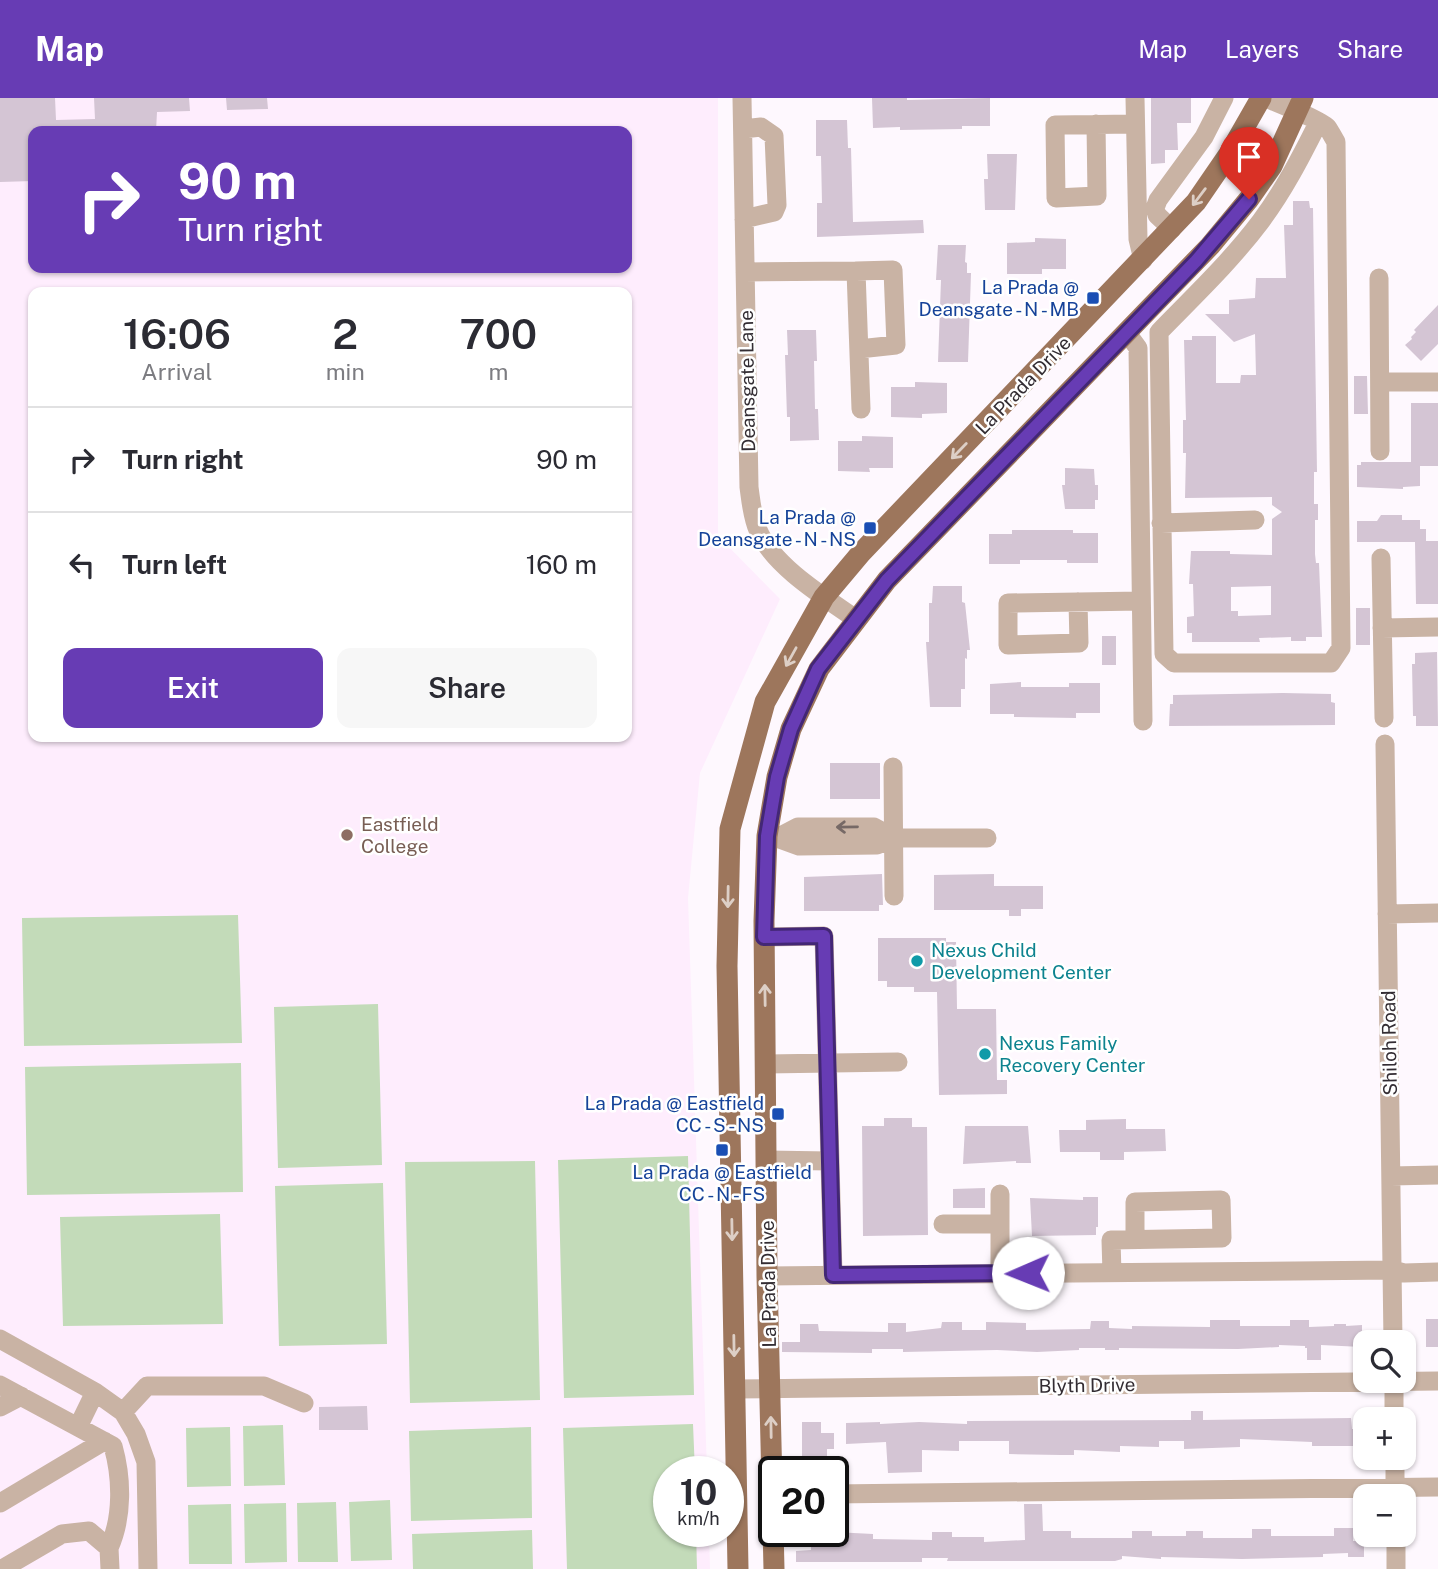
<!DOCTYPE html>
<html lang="en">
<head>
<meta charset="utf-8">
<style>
	body { margin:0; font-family:"Public Sans",sans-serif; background:#f7f7f7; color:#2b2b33; height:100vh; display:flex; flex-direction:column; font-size:26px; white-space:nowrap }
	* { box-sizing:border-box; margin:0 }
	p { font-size:23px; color:#7c7c81 }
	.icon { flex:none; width:38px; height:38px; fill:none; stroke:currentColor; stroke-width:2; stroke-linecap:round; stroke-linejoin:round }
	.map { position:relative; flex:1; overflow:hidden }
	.details { position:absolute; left:28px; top:189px; width:604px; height:455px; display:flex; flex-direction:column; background:#fff; border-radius:14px; box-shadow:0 2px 5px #0004 }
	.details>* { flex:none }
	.top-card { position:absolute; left:28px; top:28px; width:604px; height:147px; border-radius:14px; box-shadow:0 2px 5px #0004; background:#673cb4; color:#fff; overflow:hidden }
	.controls { position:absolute; left:1353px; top:1232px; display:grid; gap:14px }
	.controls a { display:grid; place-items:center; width:63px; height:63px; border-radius:14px; background:#fff; box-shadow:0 2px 5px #0004; font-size:35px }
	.speed { position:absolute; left:653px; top:1358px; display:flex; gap:14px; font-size:35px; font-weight:700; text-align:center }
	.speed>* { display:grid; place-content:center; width:91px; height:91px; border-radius:50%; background:#fff; box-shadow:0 2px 5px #0004; line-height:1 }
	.speed small { font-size:18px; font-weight:400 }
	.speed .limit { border:4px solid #111; border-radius:10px; background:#fff; color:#111 }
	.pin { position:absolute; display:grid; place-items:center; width:60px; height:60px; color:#fff; margin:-72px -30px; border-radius:50% 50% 50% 0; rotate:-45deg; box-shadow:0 0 7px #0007 }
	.pin .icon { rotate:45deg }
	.me { position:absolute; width:77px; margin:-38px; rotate:269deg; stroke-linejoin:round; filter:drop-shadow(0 0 5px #0008) }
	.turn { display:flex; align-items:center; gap:24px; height:147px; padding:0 35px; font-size:32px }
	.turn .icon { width:91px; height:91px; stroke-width:2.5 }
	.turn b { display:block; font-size:49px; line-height:60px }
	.eta { display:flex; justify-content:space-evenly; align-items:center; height:119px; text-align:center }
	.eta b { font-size:42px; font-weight:600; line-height:49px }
	.button { display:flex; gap:14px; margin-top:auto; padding:14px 35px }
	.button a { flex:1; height:80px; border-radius:14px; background:#673cb4; color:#fff; font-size:28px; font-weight:600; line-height:80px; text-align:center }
	.button a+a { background:#f7f7f7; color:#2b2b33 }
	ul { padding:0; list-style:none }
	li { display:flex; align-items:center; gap:21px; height:105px; padding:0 35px; border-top:2px solid #e1e1e2 }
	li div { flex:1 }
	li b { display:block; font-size:26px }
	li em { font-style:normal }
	header { display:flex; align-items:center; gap:42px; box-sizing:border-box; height:98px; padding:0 35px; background:#673cb4; color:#fff }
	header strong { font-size:33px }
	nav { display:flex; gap:38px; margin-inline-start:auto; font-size:24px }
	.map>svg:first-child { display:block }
	.built { fill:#feedfd; fill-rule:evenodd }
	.green { fill:#c3dbb9 }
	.building { fill:#d4c5d4; fill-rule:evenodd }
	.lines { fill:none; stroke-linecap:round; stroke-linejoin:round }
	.minor { stroke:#c9b3a4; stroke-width:19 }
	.major { stroke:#9d765c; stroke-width:21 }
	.oneway { stroke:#ddcfc6 }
	.oneway2 { stroke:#766966 }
	.route-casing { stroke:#432775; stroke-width:18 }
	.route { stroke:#673cb4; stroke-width:12 }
	.transit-dot { fill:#1a4fb4; stroke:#fff; stroke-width:2.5 }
	.education-dot { fill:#8d6e63; stroke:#fff; stroke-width:2.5 }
	.culture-dot { fill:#0f9aa8; stroke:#fff; stroke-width:2.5 }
	.labels { text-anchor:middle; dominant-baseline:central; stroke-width:5; stroke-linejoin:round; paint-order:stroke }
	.transit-label { font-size:19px; fill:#164399; stroke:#fff; text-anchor:end }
	.street-label { font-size:19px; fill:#332d33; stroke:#fff }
	.education-label { font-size:19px; fill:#785e54; stroke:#fff; text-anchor:start }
	.culture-label { font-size:19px; fill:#0d838f; stroke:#fff; text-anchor:start }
</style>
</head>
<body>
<header>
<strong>Map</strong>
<nav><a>Map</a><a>Layers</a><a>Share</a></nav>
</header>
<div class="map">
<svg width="1438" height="1471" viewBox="0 0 1438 1471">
	<rect width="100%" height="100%" fill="#fef8fe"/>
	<path class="built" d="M0,0H718V438L780,501L700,675L688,800L707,1374H668V1433H709L710,1471H0ZM33,33H626V170H33ZM33,194H626V639H33Z"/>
	<path class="green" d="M238,817L242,945L24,948L22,820Z
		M378,906L382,1067L278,1070L274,909Z
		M241,965L243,1094L27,1097L25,969Z
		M688,1058L694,1297L564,1300L558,1062Z
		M535,1063L540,1302L410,1305L405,1064Z
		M383,1085L387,1246L279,1248L275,1088Z
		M220,1116L223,1226L63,1228L60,1119Z
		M693,1326L695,1374H668V1433H696L697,1471H567L563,1330Z
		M283,1327L285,1387L244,1388L243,1328Z
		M230,1329L231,1388L187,1389L186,1330Z
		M531,1329L532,1420L411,1423L409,1333Z
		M390,1402L392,1462L351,1463L349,1404Z
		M336,1404L338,1464H298L297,1405Z
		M286,1405L287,1464L245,1465L244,1406Z
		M231,1406L232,1466H189L188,1407Z
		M532,1432L533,1471H413L412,1436Z"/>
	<path class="building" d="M0,0H55L56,22L95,21L94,0H189L190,13L157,14L156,33H33V83L0,84Z
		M226,0H267L268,11L227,12Z
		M872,0H907V2L990,0V28H962V31L900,32V29L873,30Z
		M1151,0H1191V25H1177L1178,52H1165V65L1151,66Z
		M816,22H847L848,50H851L853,124L923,122L924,135L817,139V105H822L821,58H816Z
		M987,56H1017L1015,112H985L984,81H988Z
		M1293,103H1309L1310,110H1313L1317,374H1314V406H1318V422H1315V456L1316,465H1319L1322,539H1306V543H1291V539L1259,540L1260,544H1192V535H1187V519L1194,518L1193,486H1189L1191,453H1230V456L1272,457V421L1282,414L1272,407V399L1185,400L1186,355H1183V322H1186L1184,242H1192V238H1216V285H1240L1241,277H1256L1255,236L1234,244L1205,216H1229V202L1255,200L1256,180H1286L1284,127H1293ZM1271,488V517L1238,518V513H1231V489Z
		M1035,140L1066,141V171H1042V176H1007V145L1035,144Z
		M938,147H966L965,164L967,165V175H971L968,264H938L941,182H936Z
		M1438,207V246L1421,263L1405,247L1412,241L1411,239L1416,234L1414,232Z
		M787,232H816L817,263H814L815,311H818L819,342L790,343V319H787L785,257H788Z
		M1354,278H1367L1368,316H1354Z
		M915,284L947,285V315L922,316V320L891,319V289H915Z
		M1411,305H1438V368H1420V388L1403,389V391L1357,389V367H1361V364H1411Z
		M862,338L893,339V370H869L870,374L838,373V343H862Z
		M1065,370L1094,371L1095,387H1098V402H1095V411H1065L1062,387H1065Z
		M1381,417H1402V422H1420V431H1426V443H1438V506H1416L1415,444H1357V423H1377Z
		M1012,432H1073V435H1098V465H1067V462H1020V466H989V436H1012Z
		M933,488H962V504L965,505L970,552H967V561L965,560V591H961V609H930L926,544H929V505H932Z
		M1356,510H1370V547H1356Z
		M1102,538H1116V567H1102Z
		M1437,554L1438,628H1416V618H1413L1412,566H1415V555Z
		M1021,584V589H1069V585H1100V615H1076V620L1014,619V616H990V586Z
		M1283,595L1331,596V604L1335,605V627L1169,628L1170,606H1173V597Z
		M830,665H880V701H830Z
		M882,776L883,807H879V813H804V779Z
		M994,776V788H1043V811H1021V818H1009V812H934V777Z
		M878,840H946V844H956L957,911H996L997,982H1007V996L939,997L937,894H914V889H887V883H878Z
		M884,1020H912V1029H927L928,1137L863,1138L862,1028H884Z
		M1126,1021V1031H1165L1166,1053L1124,1054V1062H1100V1054H1060L1059,1032H1086V1022Z
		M965,1028H1028L1031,1065H1016V1063L963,1066Z
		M985,1090V1110H953V1091Z
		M1083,1099H1098V1129H1096V1137L1032,1138L1030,1100L1083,1102Z
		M1426,1221H1438V1249H1426Z
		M1210,1222H1240V1228H1290V1222H1309V1229L1334,1228V1226H1346V1228L1362,1227V1249L1321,1247V1262H1307V1250H1305V1248L1279,1247V1249L1238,1251L1119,1250V1252H1105V1250H1079V1252L1037,1254L997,1252L903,1254V1251H872V1255L782,1254V1244H800V1226H818L819,1233L888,1234V1225H906V1234L941,1230L942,1224H962V1232H986V1224L1026,1225V1232L1090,1231L1091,1223H1109V1230L1132,1231V1228L1210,1229Z
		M367,1308L368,1332H319V1309Z
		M1191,1313H1203V1322L1351,1320L1352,1331H1362V1348H1312V1344L1240,1341V1349L1184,1351V1343H1159V1349L1120,1348V1354L1074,1352V1357H1061L1009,1356V1343H959V1353L922,1352V1374L888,1375L886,1344L846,1346V1325L880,1324V1326L919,1324L967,1326V1323L1191,1322Z
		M802,1324H821V1335H834V1351H827V1366L802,1364Z
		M1024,1406H1042L1043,1433H1071V1440H1132V1433H1152V1438H1186V1433H1203V1440H1252V1431H1271V1438H1334V1430H1353V1443H1364V1459H1348V1455L1323,1456V1459L1242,1461L1161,1459V1461L1122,1458V1461L1115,1463H947L948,1460H922V1464H796V1453L811,1452V1445H815V1433L873,1436V1441L932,1442V1434H952V1439H984V1444L1025,1442Z"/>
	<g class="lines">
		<path class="minor" d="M742,0L749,389C751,404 752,418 758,432C773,468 824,499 856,521
			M1135,0L1138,141L1143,162
			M1266,0C1281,7 1315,19 1327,29C1330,33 1333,39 1336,44L1341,550L1331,565H1174L1164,556L1159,234C1194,198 1231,163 1261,123C1284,92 1301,59 1318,25
			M1096,26L1097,98L1056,100L1055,27L1135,26
			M743,31L761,29L774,38L777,107L774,114L744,121
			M1172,131L1157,117L1155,110L1158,102L1204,39L1224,0
			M856,173L893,172L896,247L859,251
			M745,174L856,173L861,311
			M1379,180L1380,353
			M1127,235L1138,250L1143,623
			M1380,284H1438
			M1161,425L1255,422
			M1381,460L1384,620
			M1078,504L1079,545L1008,547V505L1141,503
			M1382,530L1438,529
			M1385,646L1393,1244
			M893,669L894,798
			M767,738L777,740L799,748L877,747L894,740H987
			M777,740L798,729H874L894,740
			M1387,816L1438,815
			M764,839L824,838L833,1177
			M766,966L898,964
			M766,1062L830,1063
			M1391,1078L1438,1077
			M1000,1096V1176
			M943,1126H1000
			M1112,1175L1111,1142L1222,1140L1221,1102L1135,1104V1141
			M767,1178L1393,1172L1404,1175L1438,1174
			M0,1241L95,1294L123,1314L136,1336L146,1364L148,1471
			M1394,1283V1321
			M0,1287L113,1348C122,1380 123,1419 109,1450
			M735,1291L1438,1283
			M0,1309L21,1298
			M123,1314L147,1288H264L304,1305
			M78,1329L95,1294
			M1395,1360V1398
			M833,1396L1438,1389
			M0,1405L104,1343
			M1396,1437V1471
			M2,1471L62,1436L89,1433L109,1450L110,1471"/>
		<path class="major" d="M738,1471L727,868L730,731L765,604L824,499L861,455L1196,104L1229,56L1261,0
			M774,1471L767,1178L764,823L767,738L777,679L791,631L819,571L887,482L1210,148L1249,101L1272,68L1303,0"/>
	</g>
	<defs><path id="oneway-shaft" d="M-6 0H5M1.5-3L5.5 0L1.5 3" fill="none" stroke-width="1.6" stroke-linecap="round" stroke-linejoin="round" transform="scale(1.75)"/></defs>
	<g class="oneway">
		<use href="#oneway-shaft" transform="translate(1199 99) rotate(127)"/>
		<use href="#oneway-shaft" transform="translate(959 353) rotate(134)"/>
		<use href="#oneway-shaft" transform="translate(791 559) rotate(119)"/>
		<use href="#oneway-shaft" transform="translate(728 799) rotate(91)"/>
		<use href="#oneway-shaft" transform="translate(765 897) rotate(-91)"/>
		<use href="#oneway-shaft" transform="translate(732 1132) rotate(89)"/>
		<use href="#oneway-shaft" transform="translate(734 1248) rotate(89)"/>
		<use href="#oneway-shaft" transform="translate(771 1329) rotate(-91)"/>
	</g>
	<use class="oneway2" href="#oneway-shaft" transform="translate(847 729) rotate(179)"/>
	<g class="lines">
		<defs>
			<path id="route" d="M1028,1175L833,1177L824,838L764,839L767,738L777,679L791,631L818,571L887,482L1196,163L1249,101"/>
		</defs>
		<use href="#route" class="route-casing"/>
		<use href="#route" class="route"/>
	</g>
	<g class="transit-dot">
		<rect x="1086" y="193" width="14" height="14" rx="3.5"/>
		<rect x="863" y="423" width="14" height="14" rx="3.5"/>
		<rect x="771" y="1009" width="14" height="14" rx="3.5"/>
		<rect x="715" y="1045" width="14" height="14" rx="3.5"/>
	</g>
	<circle class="education-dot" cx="347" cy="737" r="7"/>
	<g class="culture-dot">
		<circle cx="917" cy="863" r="7"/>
		<circle cx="985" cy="956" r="7"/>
	</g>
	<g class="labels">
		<g class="transit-label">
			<text x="1079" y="189">La Prada @<tspan x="1079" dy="22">Deansgate - N - MB</tspan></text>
			<text x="856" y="419">La Prada @<tspan x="856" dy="22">Deansgate - N - NS</tspan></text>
			<text x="764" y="1005">La Prada @ Eastfield<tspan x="764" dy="22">CC - S - NS</tspan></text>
			<text x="722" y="1074" text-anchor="middle">La Prada @ Eastfield<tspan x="722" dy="22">CC - N - FS</tspan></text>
		</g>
		<g class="street-label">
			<text transform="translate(747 283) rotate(-91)">Deansgate Lane</text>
			<text transform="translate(1023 287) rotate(-46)">La Prada Drive</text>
			<text transform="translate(1389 945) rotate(-91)">Shiloh Road</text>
			<text transform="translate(768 1186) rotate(-91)">La Prada Drive</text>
			<text transform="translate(1087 1287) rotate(-1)">Blyth Drive</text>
		</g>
		<g class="education-label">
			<text x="361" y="726">Eastfield<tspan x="361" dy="22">College</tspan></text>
		</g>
		<g class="culture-label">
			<text x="931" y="852">Nexus Child<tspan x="931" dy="22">Development Center</tspan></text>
			<text x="999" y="945">Nexus Family<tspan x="999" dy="22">Recovery Center</tspan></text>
		</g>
	</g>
</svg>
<div class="controls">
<a><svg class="icon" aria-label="search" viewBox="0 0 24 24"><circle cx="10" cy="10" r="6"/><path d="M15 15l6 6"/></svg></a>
<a>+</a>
<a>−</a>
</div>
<div class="speed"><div>10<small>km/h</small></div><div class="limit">20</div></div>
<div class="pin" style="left:1249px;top:101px;background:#d93025"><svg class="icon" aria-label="arrive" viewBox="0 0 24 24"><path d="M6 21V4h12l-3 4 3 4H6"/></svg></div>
<svg class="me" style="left:1028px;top:1175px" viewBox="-20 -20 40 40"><circle r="19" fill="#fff"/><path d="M0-13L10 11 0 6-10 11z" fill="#673cb4"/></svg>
<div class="top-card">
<div class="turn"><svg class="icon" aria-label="right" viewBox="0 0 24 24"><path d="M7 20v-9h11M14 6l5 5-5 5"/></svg><div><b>90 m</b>Turn right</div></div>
</div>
<section class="details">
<div class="eta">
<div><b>16:06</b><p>Arrival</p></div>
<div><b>2</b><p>min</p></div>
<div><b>700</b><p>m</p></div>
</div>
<ul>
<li><svg class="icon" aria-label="right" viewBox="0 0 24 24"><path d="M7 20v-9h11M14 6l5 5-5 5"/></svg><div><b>Turn right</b></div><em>90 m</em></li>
<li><svg class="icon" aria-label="left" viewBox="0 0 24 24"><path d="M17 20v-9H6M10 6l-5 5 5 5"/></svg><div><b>Turn left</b></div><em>160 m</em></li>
</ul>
<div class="button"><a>Exit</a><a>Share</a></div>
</section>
</div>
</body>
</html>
